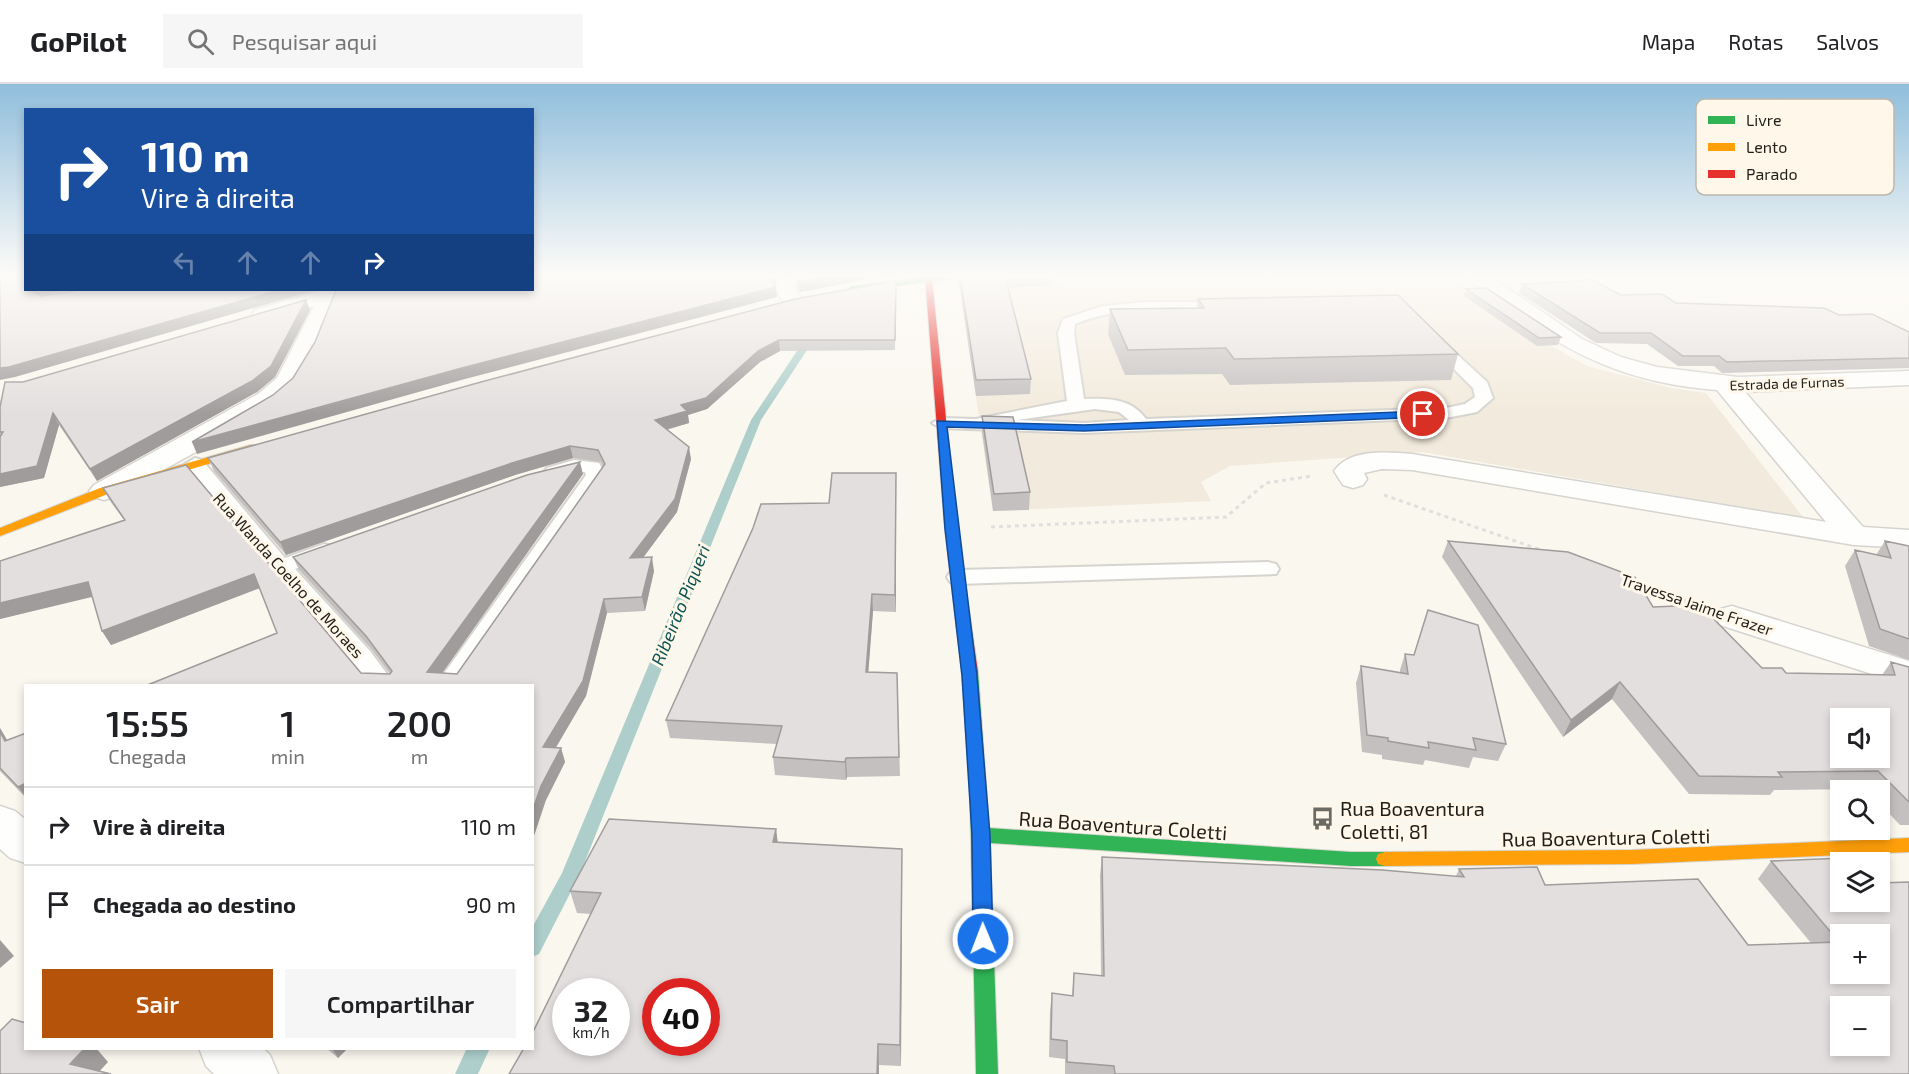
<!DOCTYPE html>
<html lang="pt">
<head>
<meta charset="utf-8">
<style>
	body { margin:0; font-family:"Exo 2",sans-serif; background:#f6f6f6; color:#202124; height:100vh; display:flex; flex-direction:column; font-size:22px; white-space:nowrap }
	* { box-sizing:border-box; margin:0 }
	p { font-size:20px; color:#757577 }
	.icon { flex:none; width:33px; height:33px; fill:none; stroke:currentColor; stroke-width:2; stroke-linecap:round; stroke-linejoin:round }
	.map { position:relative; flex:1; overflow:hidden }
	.sheet { position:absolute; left:24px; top:600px; width:510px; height:366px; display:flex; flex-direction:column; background:#fff; border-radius:0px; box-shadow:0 3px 9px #0003 }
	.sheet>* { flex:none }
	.top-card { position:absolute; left:24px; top:24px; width:510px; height:183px; border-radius:0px; box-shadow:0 3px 9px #0003; background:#1a4fa0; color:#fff; overflow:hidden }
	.controls { position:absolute; left:1830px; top:624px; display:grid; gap:12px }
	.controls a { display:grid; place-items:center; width:60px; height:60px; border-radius:0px; background:#fff; box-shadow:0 3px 9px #0003; font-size:30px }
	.speed { position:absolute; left:552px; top:894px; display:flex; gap:12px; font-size:30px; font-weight:700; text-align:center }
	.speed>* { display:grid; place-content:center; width:78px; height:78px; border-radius:50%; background:#fff; box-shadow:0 3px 9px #0003; line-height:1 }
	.speed small { font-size:15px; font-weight:400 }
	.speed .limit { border:9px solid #d22; background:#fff; color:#111 }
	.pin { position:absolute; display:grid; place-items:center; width:51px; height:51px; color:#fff; margin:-26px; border:3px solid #fff; border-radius:50%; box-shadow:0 2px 6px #0007 }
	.me { position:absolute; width:66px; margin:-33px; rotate:359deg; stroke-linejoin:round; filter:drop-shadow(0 0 4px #0008) }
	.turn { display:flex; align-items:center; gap:21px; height:126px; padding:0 18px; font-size:27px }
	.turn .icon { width:78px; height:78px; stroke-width:2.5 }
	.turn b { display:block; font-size:42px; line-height:51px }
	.lanes { display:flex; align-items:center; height:57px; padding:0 18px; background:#0003; justify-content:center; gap:30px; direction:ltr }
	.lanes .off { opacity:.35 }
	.eta { display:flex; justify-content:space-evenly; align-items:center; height:102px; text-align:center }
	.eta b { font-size:36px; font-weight:600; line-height:42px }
	.cta { display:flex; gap:12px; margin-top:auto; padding:12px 18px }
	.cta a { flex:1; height:69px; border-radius:0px; background:#b45309; color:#fff; font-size:24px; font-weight:600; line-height:69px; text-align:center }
	.cta a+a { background:#f6f6f6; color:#202124 }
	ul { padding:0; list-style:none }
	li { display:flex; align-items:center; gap:18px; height:78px; padding:0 18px; border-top:2px solid #e0e0e0 }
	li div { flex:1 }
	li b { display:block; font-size:22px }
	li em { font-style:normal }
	header { display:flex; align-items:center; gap:36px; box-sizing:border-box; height:84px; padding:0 30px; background:#fff; border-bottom:2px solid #e0e0e0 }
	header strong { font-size:28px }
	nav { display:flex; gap:33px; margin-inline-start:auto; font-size:21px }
	.search { width:420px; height:54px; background:#f6f6f6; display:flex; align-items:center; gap:15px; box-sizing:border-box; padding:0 21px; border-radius:0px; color:#757577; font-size:22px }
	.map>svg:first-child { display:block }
	.built { fill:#f2eadc }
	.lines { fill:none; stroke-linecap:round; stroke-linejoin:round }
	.stream { fill:#adcecb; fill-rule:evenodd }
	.lane-casing { stroke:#d6d4ce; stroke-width:4 }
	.street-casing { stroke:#d6d4ce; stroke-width:3 }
	.fast-casing { stroke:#d6d4ce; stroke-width:2 }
	.slow-casing { stroke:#d6d4ce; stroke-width:2 }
	.jam-casing { stroke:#d6d4ce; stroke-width:2 }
	.path-far1 { stroke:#e0dfdd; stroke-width:3; stroke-dasharray:4 4; stroke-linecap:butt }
	.path { stroke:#e0dfdd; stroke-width:4.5; stroke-dasharray:5 5; stroke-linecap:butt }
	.lane { fill:#fefefd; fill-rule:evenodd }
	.street { fill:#fefefd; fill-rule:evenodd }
	.fast { fill:#30b455; fill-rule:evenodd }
	.slow { fill:#ff9f0a; fill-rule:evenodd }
	.jam { fill:#e5322d; fill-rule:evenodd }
	.wall { fill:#c3c0bf }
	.shaded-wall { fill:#9f9c9b }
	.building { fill:#e3dfde; stroke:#9f9c9b; stroke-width:1.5; fill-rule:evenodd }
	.route { fill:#1a73e8; stroke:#114b97; stroke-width:1.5 }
	.labels { text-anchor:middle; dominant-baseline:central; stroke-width:6; stroke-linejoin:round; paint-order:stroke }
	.far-street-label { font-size:14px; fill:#201e19; stroke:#fff8ea }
	.street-label { font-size:16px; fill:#201e19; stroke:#fff8ea }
	.water-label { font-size:18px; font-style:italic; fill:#0f5556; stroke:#fff8ea }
	.near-poi-label { font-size:20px; fill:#201e19; stroke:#fff8ea; text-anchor:start }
	.near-street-label { font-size:20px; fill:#201e19; stroke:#fff8ea }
	.key { fill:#fff8ea; stroke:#bcb7ab; stroke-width:1.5 }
	.key-label { font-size:16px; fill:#201e19 }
</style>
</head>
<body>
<header>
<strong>GoPilot</strong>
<div class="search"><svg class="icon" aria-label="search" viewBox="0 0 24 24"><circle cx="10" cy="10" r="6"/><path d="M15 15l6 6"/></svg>Pesquisar aqui</div>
<nav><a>Mapa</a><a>Rotas</a><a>Salvos</a></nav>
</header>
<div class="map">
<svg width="1909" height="990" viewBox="0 0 1909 990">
	<rect width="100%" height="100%" fill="#faf7ef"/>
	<path class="built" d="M1190,192H1450L1550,261L1587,282L1671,304L1706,309L1804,434L1422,368L1230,382L1201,398L1211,417L993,427L962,219L1002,199Z"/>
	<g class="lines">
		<path class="stream" d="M809,249L817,251L761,336L580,790L539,870L532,873V844L562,789L751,336Z
			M467,964H490L478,990H455Z"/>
		<defs>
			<path id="lane" d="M1145,218H1226L1233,222L1226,226C1176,227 1122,220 1075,240L1074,249L1084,315C1108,314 1131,314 1146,335L1446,324L1465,320L1475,313L1473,304L1426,257L1434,252L1439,254L1487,298L1493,314L1477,328L1446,334L1084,349L941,344L932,339L941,334L976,335L1067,317L1058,249L1063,235L1103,222ZM1095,325L1119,328L1129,336L1084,339L1017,336Z
				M195,374L202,376L285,474L324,460L332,462L335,467L332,472L295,485L370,567L396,602H369C312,524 240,459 185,380Z
				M574,376L599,379L606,391L462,602H435L586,391L585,388H575L554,394L544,388L547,384Z
				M1268,478L1276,480L1279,485L1276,490L958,500L950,498L947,493L950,488L958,486Z"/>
			<path id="street" d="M779,192H799L794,204L804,217L800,221H786L774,204Z
				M1467,192H1490L1582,255L1621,273L1657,283L1738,293L1909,287V301L1745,308L1863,443L1909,446V464L1854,461L1412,386L1382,385L1364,389L1367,395L1363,401L1353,404L1343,401L1334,387C1350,364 1388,368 1412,370L1826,438L1717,306C1632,300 1570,272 1503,221C1492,212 1475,204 1467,192Z
				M322,206H342L317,267L296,303L276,320L214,358L114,413L104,416L94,413L89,407L94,401L258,310L277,294L314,222L263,237L255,236L252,231L255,226Z
				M1732,522L1909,577V602L1720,541L1715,533L1720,525Z
				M0,722L15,727L26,736V779L10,774L0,765Z
				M199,964H263L270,971L278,990H214L206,982Z"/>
			<path id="fast" d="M937,192H961L957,194L852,208L848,205L852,202Z
				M970,583L975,584L978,588L989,744L1351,768H1385L1392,770L1394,775L1392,780L1385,782H1351L990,759L998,990H976L970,708L962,588L965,584Z"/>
			<path id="slow" d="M251,361L255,362V366L108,410L0,452V444L100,404Z
				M1909,754V768L1632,780L1385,782L1378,780L1376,775L1378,770L1385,768L1632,766Z"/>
			<path id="jam" d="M925,193L932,195L957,445L978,588L975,592H965L962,588L945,445Z"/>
		</defs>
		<use href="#lane" class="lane-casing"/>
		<use href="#street" class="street-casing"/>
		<use href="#fast" class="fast-casing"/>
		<use href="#slow" class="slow-casing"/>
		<use href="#jam" class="jam-casing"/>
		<path class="path-far1" d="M1384,411L1541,466
			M991,443L1226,433L1266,399L1312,392"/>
		<path class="path" d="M1636,499L1694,520"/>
		<use href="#lane" class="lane"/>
		<use href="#street" class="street"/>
		<use href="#fast" class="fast"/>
		<use href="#slow" class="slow"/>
		<use href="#jam" class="jam"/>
	</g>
	<path class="wall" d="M796,192H885L800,208L797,204Z
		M959,192H1051V201L1008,204L1031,295L1030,310L976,312L959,199Z
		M896,197L895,266L780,267L760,278L707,325L688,331L689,339L667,346L691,375L677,428L643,474L654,487L645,527L607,529L586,612L556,663L561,664L565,678L546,716L145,602L277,549L259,504L111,561L102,547L92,512L0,535V477L124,436L110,417L103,404L186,381L361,589L390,590L372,566L299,486L293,473L583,390L442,589L457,590L603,383L601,378L573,374L515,391L286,471L214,387L208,374Z
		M1522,200L1621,211L1676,219L1839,231L1909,248V284L1722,289L1714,282H1678L1647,260L1596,259L1519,209Z
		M1466,205L1561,253L1558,261L1537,262L1464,212Z
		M1198,215L1458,270L1451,296L1230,301L1222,290L1125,291L1108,250L1110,225L1197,224Z
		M306,216L310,226L275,293L257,308L97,397L59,341L44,394L0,403V323L23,298Z
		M982,332L1030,408L1029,426L993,427L982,348Z
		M896,404V528L873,527L868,588L897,589L900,692L847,693L846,696L775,691L773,673L777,660L670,654L666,636L829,419Z
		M1448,457L1653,523L1762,584L1786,589L1882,591L1891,578L1909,583V741H1900L1880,720V706H1867L1865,705L1774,706L1770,711L1689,710L1612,615L1563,653L1442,473Z
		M1885,457L1909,462V576L1869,562L1845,482L1855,466L1876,471Z
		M1428,526L1506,660L1498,677L1473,673L1469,684L1425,676L1423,681L1382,675V671L1362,668L1356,599L1361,582L1400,589V586L1405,570L1414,571Z
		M0,644L7,656L26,649V714L0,687Z
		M776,745L777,758L902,786L901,982L879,981L537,943L591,830L577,829L570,807Z
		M1102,773L1456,792L1459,785L1545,801L1748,861L1811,859L1758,795L1771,777L1840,818L1909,990H1065V975L1049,973L1050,927L1052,909L1072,912L1074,889L1101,892L1100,791Z
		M326,964H348L338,974Z"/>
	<path class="shaded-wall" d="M772,192H778L772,203L771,194Z
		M832,192H885L800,208L799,198Z
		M776,203L777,213L465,295L197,370L192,358L462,284Z
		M33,206H70L41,211L37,217L32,207Z
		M279,206H316L15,293L0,296V284Z
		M306,216L310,226L275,293L257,308L97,397L90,385Z
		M779,256L780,267L760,278L707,325L688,331L689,339L657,348L655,336L681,321L758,267Z
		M53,329L59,341L44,394L0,403V390Z
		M570,362L573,374L515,391L286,471L280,458L512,379Z
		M689,363L691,375L677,428L633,487L630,474Z
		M580,378L583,390L433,602L427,588Z
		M896,389V528L895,511Z
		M652,473L654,487L645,527L642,513Z
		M254,490L260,504L111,561L102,547Z
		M88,498L96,512L0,535V519Z
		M872,510L873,527L867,606L866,588Z
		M604,515L607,529L586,612L548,677L543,663Z
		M1620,598L1612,615L1563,653L1571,636Z
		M0,644L16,671L5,657L0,648Z
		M561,664L565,678L546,716L532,758V728L541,702Z
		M846,674L847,693L846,696L845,678Z
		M26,699V713L18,703Z
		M776,745L779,767L773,758Z
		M902,765V786L901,982L900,961Z
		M0,856L14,872L0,884Z
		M878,960L879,981V990H877Z
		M85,964H96L108,978L97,990L70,980Z
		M332,964H348L338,974Z"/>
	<path class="building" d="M0,192H26V206H33L32,207L41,212L80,206H279L9,283L0,284Z
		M532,192H772L771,194L776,203L462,284L192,358L273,311L293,294L315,258L336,206H532Z
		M796,192H832L799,198L796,194Z
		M960,192H1005L1031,295L976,296Z
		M1592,196L1621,211L1662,210L1676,219L1824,224L1839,231L1872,230L1909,248V274L1727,278L1719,272H1683L1651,249H1600L1522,200Z
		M896,197L895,256H779L758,267L706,314L681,321L687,327L655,336L689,363L675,415L630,474L652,473L642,513L604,515L583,597L543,663L561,664L541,702L532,728V602H145L277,549L254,490L102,547L88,498L0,519V477L125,436L103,404L186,381L361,589L390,590L392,587L366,552L293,473L527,391L580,378L427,588L457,590L605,380L598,366L570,362L512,379L280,458L208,374L481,298L795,215Z
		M1486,204L1561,253L1539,254L1466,205Z
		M1398,211L1458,270L1234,275L1226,264L1128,266L1110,225L1204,224L1198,215Z
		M306,216L271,282L252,297L90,385L53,329L37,382L0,390V353L3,348H0V323L5,298H23Z
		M982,332L1013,333L1030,408L994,410Z
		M832,389H896L895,511L872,510L866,588L897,589L899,673L846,674L845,678L773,673L782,642L666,636L753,444L761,420L829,419Z
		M1448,457L1568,468L1635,493L1653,523L1700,521L1762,584H1782L1786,589L1895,591L1891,578L1909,583V718L1878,687L1778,688L1782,693L1699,692L1620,598L1571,636ZM1840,634H1880V674H1840Z
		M1885,457L1909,462V555L1880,545L1855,466L1891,474Z
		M1428,526L1478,541L1506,660L1473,654L1476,666L1428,658L1429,664L1388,657V654L1367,651L1361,582L1408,590L1405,570L1414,571Z
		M0,648L5,657L26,649V699L18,703L0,684Z
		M609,735L776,745L773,758L902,765L900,961L878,960L877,990H509L524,964H532V950L601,809L570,807ZM566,908H616V958H566ZM656,908H706V958H656Z
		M1102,773L1382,786L1464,793L1459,785L1537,783L1545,801L1698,795L1748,861L1839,858L1771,777L1843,774L1847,778H1840V818H1880V799L1909,798V990H1115L1114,982L1067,978V957L1051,955L1052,909L1073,912L1074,889L1104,892ZM1840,850H1880V890H1840ZM1840,922H1880V962H1840Z
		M12,935L26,939V964H85L70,980L111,990H0V947Z"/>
	<linearGradient id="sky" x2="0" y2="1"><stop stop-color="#90bedc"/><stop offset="0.58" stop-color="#fdfbf8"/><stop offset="1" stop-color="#fdfbf8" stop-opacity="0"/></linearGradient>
	<rect width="1909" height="331" fill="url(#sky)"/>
	<path class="route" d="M1423,327L1428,330L1427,333L1084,347L947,343L977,592L990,751L993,855L990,861L983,864L976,861L973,855L972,751L962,592L945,445L937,337L1084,341Z"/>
	<defs>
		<symbol id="bus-bare" viewBox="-9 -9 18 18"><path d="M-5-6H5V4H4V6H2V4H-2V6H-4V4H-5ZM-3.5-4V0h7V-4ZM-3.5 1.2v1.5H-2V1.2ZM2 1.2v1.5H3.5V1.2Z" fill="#6c6a64" stroke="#fff8ea" stroke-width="2.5" paint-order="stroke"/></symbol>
	</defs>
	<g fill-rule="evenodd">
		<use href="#bus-bare" x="1306" y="718" width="33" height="33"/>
	</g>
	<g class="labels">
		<g class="far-street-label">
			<text transform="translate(1787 299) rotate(-2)">Estrada de Furnas</text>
		</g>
		<g class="street-label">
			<text transform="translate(289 491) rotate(48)">Rua Wanda Coelho de Moraes</text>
			<text transform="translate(1697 520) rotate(19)">Travessa Jaime Frazer</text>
		</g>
		<g class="water-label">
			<text transform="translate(680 521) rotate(-68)">Ribeirão Piqueri</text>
		</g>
		<g class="near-poi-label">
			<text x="1340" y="724">Rua Boaventura<tspan x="1340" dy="23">Coletti, 81</tspan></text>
		</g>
		<g class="near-street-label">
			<text transform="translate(1123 741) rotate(4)">Rua Boaventura Coletti</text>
			<text transform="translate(1606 753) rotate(-1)">Rua Boaventura Coletti</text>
		</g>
	</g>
	<rect x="1696" y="15" width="198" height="96" rx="9" class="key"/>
	<rect x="1708" y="32" width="27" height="8" fill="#30b455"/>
	<rect x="1708" y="59" width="27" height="8" fill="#ff9f0a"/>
	<rect x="1708" y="86" width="27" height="8" fill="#e5322d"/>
	<g class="key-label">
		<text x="1746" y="42">Livre</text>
		<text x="1746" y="69">Lento</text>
		<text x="1746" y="96">Parado</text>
	</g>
</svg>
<div class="controls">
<a><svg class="icon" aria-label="sound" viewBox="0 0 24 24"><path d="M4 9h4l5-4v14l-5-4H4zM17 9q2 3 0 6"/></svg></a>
<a><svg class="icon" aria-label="search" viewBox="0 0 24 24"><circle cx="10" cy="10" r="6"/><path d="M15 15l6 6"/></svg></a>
<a><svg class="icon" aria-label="layers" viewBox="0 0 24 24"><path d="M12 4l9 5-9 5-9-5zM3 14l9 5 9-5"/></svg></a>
<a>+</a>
<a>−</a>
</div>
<div class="speed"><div>32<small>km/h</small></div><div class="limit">40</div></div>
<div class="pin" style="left:1423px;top:330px;background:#d93025"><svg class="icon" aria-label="arrive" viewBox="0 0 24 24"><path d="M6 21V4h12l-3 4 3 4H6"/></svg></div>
<svg class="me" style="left:983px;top:855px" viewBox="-20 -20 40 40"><circle r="17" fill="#1a73e8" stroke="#fff" stroke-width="3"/><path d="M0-11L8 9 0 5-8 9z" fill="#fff"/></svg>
<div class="top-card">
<div class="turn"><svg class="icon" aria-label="right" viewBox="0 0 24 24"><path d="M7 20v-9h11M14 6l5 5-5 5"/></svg><div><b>110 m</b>Vire à direita</div></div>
<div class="lanes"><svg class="icon off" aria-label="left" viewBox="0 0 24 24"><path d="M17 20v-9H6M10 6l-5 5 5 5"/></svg><svg class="icon off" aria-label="ahead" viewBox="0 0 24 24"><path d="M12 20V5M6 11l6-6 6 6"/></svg><svg class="icon off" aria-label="ahead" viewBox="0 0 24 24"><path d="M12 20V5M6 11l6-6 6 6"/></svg><svg class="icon" aria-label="right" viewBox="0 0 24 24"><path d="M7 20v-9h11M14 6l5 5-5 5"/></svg></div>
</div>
<section class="sheet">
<div class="eta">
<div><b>15:55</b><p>Chegada</p></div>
<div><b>1</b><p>min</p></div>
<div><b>200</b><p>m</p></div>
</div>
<ul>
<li><svg class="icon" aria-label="right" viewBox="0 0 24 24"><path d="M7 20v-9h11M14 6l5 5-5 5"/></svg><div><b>Vire à direita</b></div><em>110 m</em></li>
<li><svg class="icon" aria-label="arrive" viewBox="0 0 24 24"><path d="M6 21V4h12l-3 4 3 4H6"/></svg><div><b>Chegada ao destino</b></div><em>90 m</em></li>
</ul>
<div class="cta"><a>Sair</a><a>Compartilhar</a></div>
</section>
</div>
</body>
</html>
